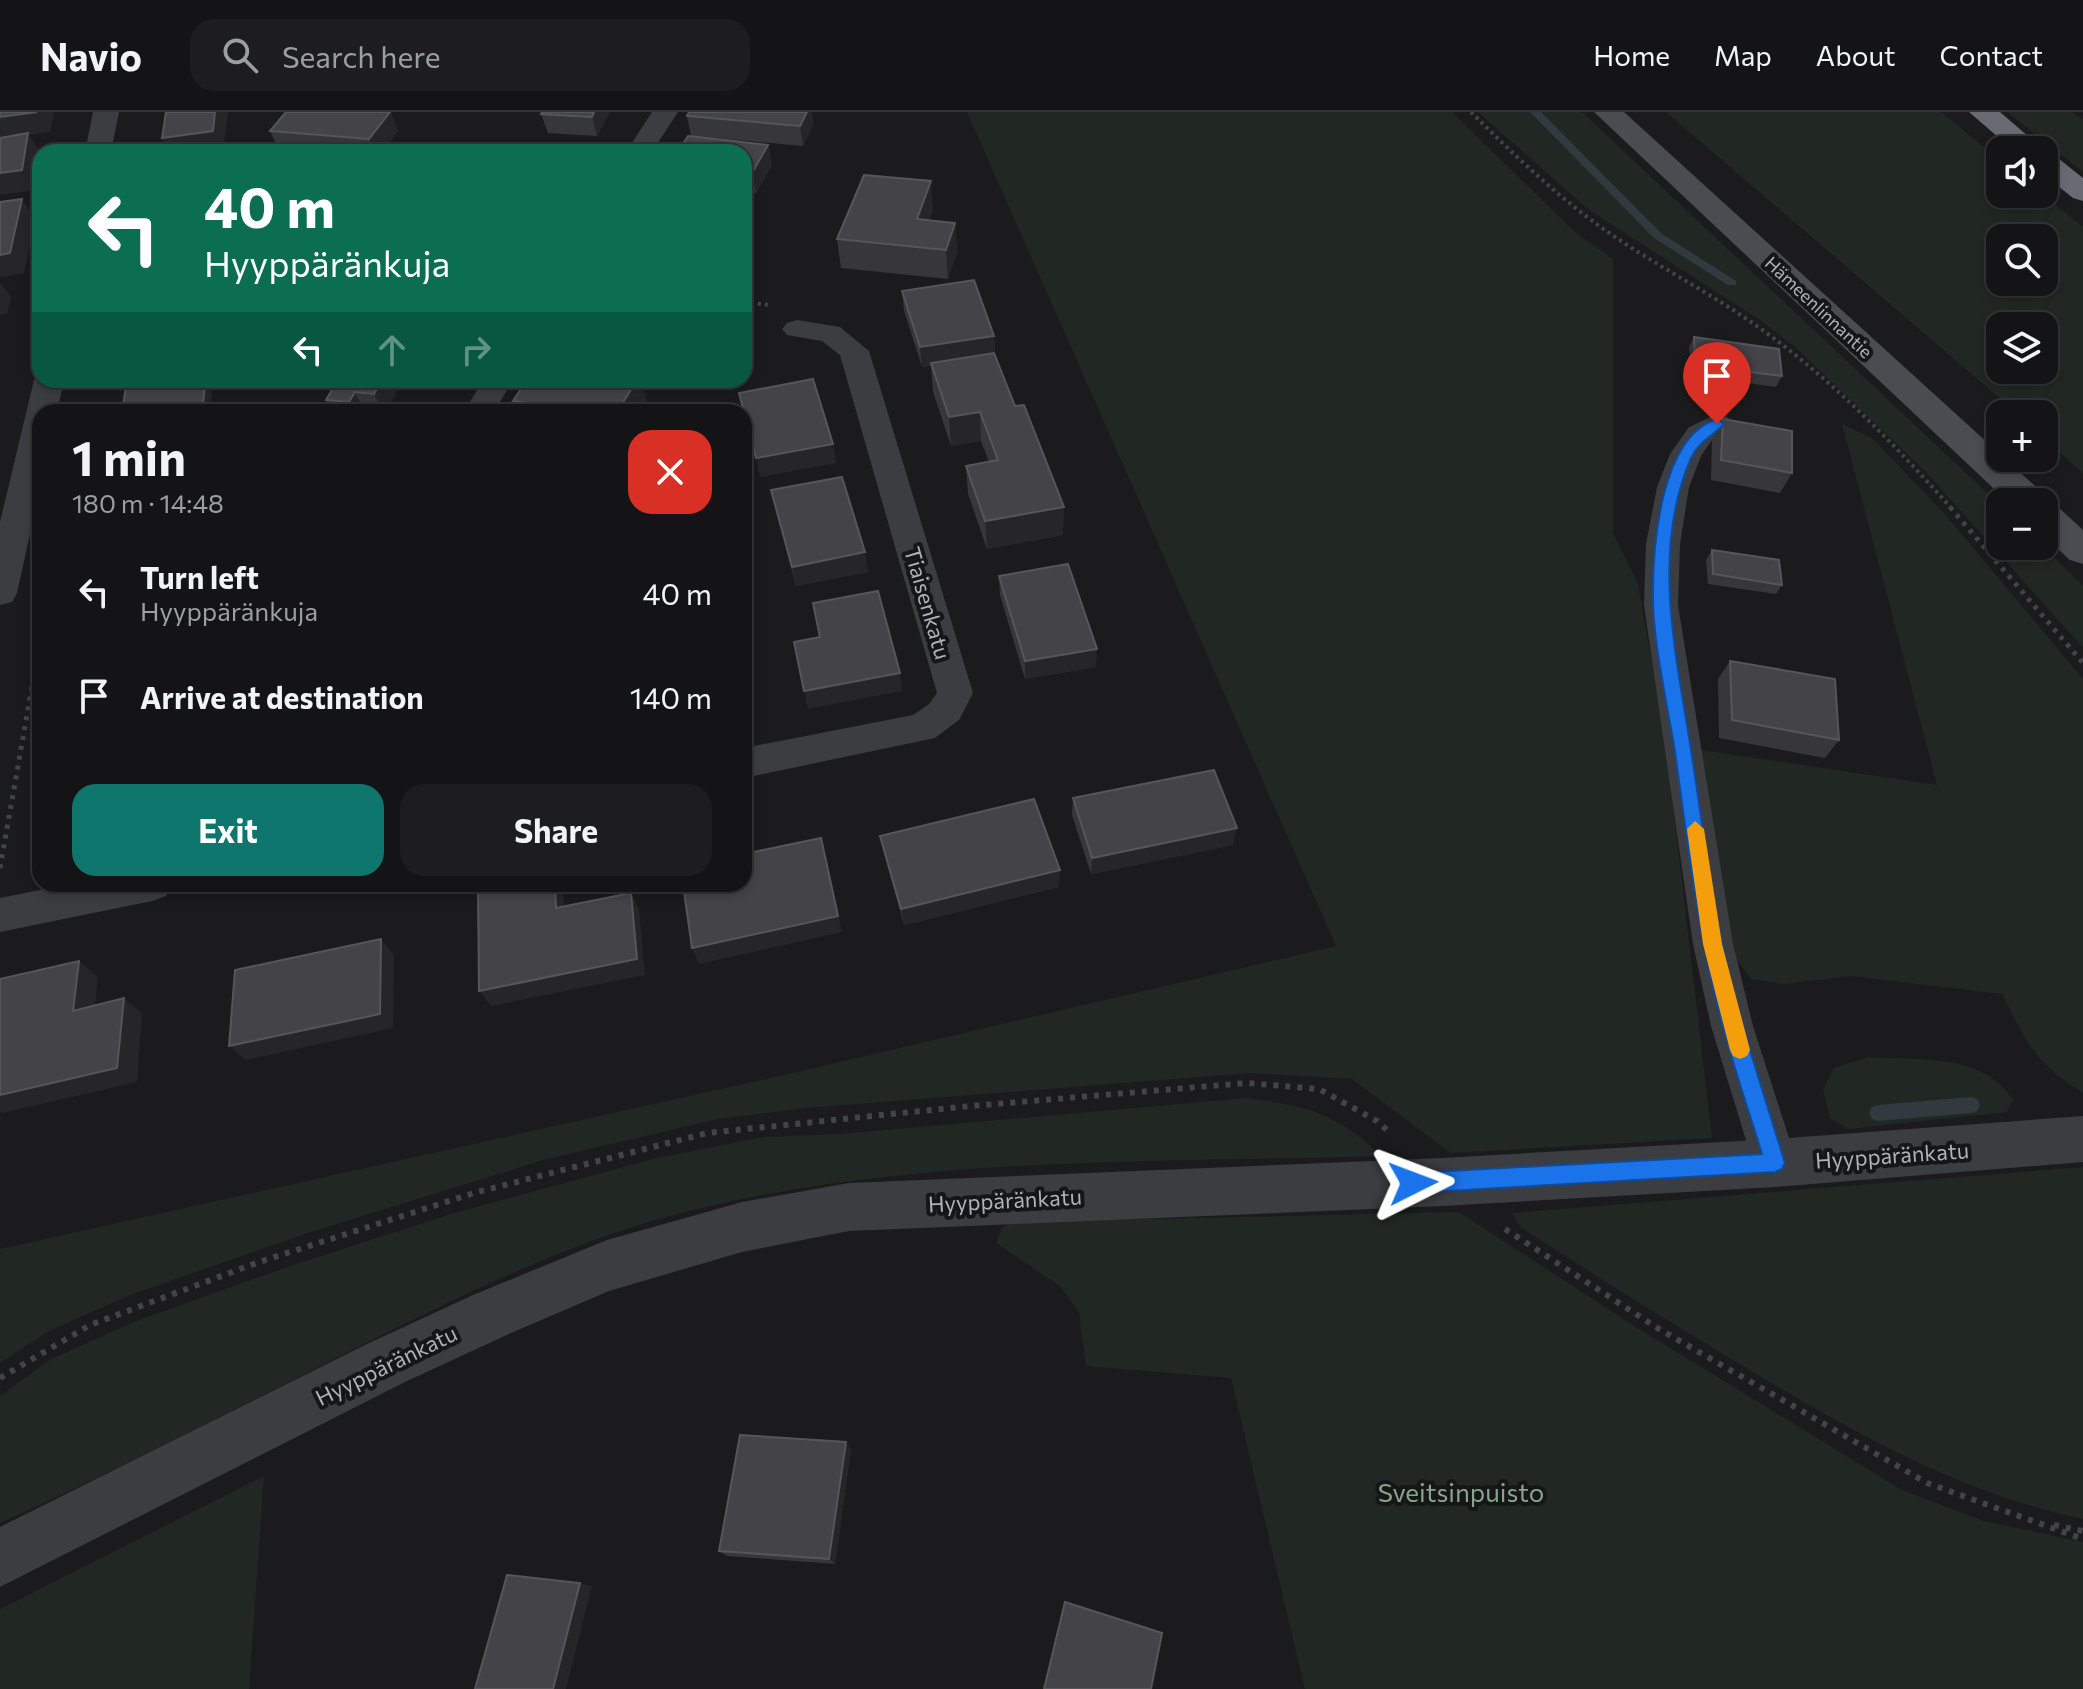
<!DOCTYPE html>
<html lang="en">
<head>
<meta charset="utf-8">
<style>
	body { margin:0; font-family:Commissioner,sans-serif; background:#1d1d1f; color:#f1f3f6; height:100vh; display:flex; flex-direction:column; font-size:30px; white-space:nowrap }
	* { box-sizing:border-box; margin:0 }
	p { font-size:26px; color:#9d9ea1 }
	.icon { flex:none; width:44px; height:44px; fill:none; stroke:currentColor; stroke-width:2; stroke-linecap:round; stroke-linejoin:round }
	.map { position:relative; flex:1; overflow:hidden }
	.drawer { position:absolute; left:32px; top:292px; width:720px; height:488px; display:flex; flex-direction:column; background:#141416; border-radius:24px; box-shadow:0 4px 12px #0003,0 0 0 2px #333335 }
	.drawer>* { flex:none }
	.guide { position:absolute; left:32px; top:32px; width:720px; height:244px; border-radius:24px; box-shadow:0 4px 12px #0003,0 0 0 2px #333335; background:#0b6e4f; color:#fff; overflow:hidden }
	.tools { position:absolute; left:1986px; top:24px; display:grid; gap:16px }
	.tools a { display:grid; place-items:center; width:72px; height:72px; border-radius:16px; background:#141416; box-shadow:0 4px 12px #0003,0 0 0 2px #333335; font-size:40px }
	.pin { position:absolute; display:grid; place-items:center; width:68px; height:68px; color:#fff; margin:-82px -34px; border-radius:50% 50% 50% 0; rotate:-45deg; box-shadow:0 0 8px #0007 }
	.pin .icon { rotate:45deg }
	.me { position:absolute; width:88px; margin:-44px; rotate:87deg; stroke-linejoin:round; filter:drop-shadow(0 0 6px #0008) }
	.turn { display:flex; align-items:center; gap:28px; height:168px; padding:0 40px; font-size:36px }
	.turn .icon { width:104px; height:104px; stroke-width:2.5 }
	.turn b { display:block; font-size:56px; line-height:68px }
	.lanes { display:flex; align-items:center; height:76px; padding:0 40px; background:#0003; justify-content:center; gap:40px; direction:ltr }
	.lanes .off { opacity:.35 }
	.round { display:grid; place-items:center; flex:none; width:84px; height:84px; border-radius:24px; background:#1d1d1f }
	.head { display:flex; align-items:center; justify-content:space-between; height:136px; padding:0 40px }
	h1 { font-size:48px; font-weight:700; line-height:60px }
	.action { display:flex; gap:16px; margin-top:auto; padding:16px 40px }
	.action a { flex:1; height:92px; border-radius:24px; background:#0f766e; color:#fff; font-size:32px; font-weight:700; line-height:92px; text-align:center }
	.action a+a { background:#1d1d1f; color:#f1f3f6 }
	ul { padding:0; list-style:none }
	li { display:flex; align-items:center; gap:24px; height:104px; padding:0 40px }
	li div { flex:1 }
	li b { display:block; font-size:30px }
	li em { font-style:normal }
	header { display:flex; align-items:center; gap:48px; box-sizing:border-box; height:112px; padding:0 40px; background:#141416; border-bottom:2px solid #333335 }
	header strong { font-size:38px }
	nav { display:flex; gap:44px; margin-inline-start:auto; font-size:28px }
	.search { width:560px; height:72px; background:#1d1d1f; display:flex; align-items:center; gap:20px; box-sizing:border-box; padding:0 28px; border-radius:24px; color:#9d9ea1; font-size:30px }
	.map>svg:first-child { display:block }
	.green { fill:#212722; fill-rule:evenodd }
	.lines { fill:none; stroke-linecap:round; stroke-linejoin:round }
	.stream { fill:#323a40; fill-rule:evenodd }
	.path-far2 { stroke:#424448; stroke-width:4; stroke-dasharray:3 4; stroke-linecap:butt }
	.path-far1 { stroke:#424448; stroke-width:5; stroke-dasharray:4 6; stroke-linecap:butt }
	.path { stroke:#424448; stroke-width:6; stroke-dasharray:5 7; stroke-linecap:butt }
	.minor { fill:#3c3d41; fill-rule:evenodd }
	.tertiary { fill:#3c3d41; fill-rule:evenodd }
	.secondary { fill:#4a4c51; fill-rule:evenodd }
	.motorway { fill:#686b72; fill-rule:evenodd }
	.wall { fill:#37373a }
	.shaded-wall { fill:#262628 }
	.building { fill:#444448; stroke:#55565a; stroke-width:2 }
	.route { fill:#1a73e8; stroke:#114b97; stroke-width:2 }
	.slow { fill:#f59e0b }
	.labels { text-anchor:middle; dominant-baseline:central; stroke-width:8; stroke-linejoin:round; paint-order:stroke }
	.far-street-label { font-size:18px; fill:#afb2bb; stroke:#161618 }
	.street-label { font-size:22px; fill:#afb2bb; stroke:#161618 }
	.near-park-label { font-size:26px; fill:#88a489; stroke:#161618 }
</style>
</head>
<body>
<header>
<strong>Navio</strong>
<div class="search"><svg class="icon" aria-label="search" viewBox="0 0 24 24"><circle cx="10" cy="10" r="6"/><path d="M15 15l6 6"/></svg>Search here</div>
<nav><a>Home</a><a>Map</a><a>About</a><a>Contact</a></nav>
</header>
<div class="map">
<svg width="2083" height="1577" viewBox="0 0 2083 1577">
	<rect width="100%" height="100%" fill="#1b1b1d"/>
	<path class="green" d="M967,0H1452L1574,119L1613,147V421L1638,471L1666,633L1712,1026L1451,1041L1352,967L1249,961L806,996L718,1007L547,1047L311,1120L130,1183L49,1219L0,1251V1137L780,964L1336,834Z
		M1478,0H1582L2000,393V434H2043L2083,474V536L1926,360L1796,236L1760,208L1589,98Z
		M1666,0H1941L2000,48V82H2042L2083,115V361L2044,326V302H2018ZM2000,126H2044V170H2000ZM2000,214H2044V258H2000Z
		M2007,0H2072L2083,8V60Z
		M1842,312L1872,326L1944,401L2083,567V981C2037,953 2025,929 2002,882L1851,864L1783,872L1751,867L1725,831L1695,637L1937,673Z
		M1868,945C1917,949 1984,940 2013,988L2007,1000L1848,1017L1830,1006L1823,978L1834,956Z
		M1247,986C1310,995 1335,1000 1382,1044C1148,1051 897,1043 670,1104C567,1132 469,1180 374,1227C250,1289 127,1354 0,1411V1284L51,1247L136,1209L287,1155L454,1101L653,1047L763,1025L840,1022Z
		M2083,1055V1407C1967,1383 1864,1326 1763,1266C1681,1217 1600,1167 1520,1115L1512,1101Z
		M1459,1100L1631,1212L1902,1378L1984,1409L2083,1430V1577H1305L1231,1266L1086,1254L1079,1201L1061,1175L996,1131L1002,1116L1013,1110Z
		M264,1364L249,1577H0V1497Z"/>
	<g class="lines">
		<path class="stream" d="M1530,0H1541L1662,122L1736,169V173H1728L1654,126Z
			M1971,985L1977,987L1980,993L1977,999L1971,1001L1878,1009L1872,1007L1869,1001L1872,995L1878,993Z"/>
		<path class="path-far2" d="M1471,0C1517,46 1564,91 1618,127C1669,161 1723,188 1772,225C1838,274 1897,335 1952,397
			M744,190L769,193"/>
		<path class="path-far1" d="M1950,395L2083,551
			M0,756L40,529"/>
		<path class="path" d="M1505,1117L1659,1217L1927,1371L2083,1427
			M0,1266L90,1213L259,1150L474,1081L707,1021L960,995L1247,971L1319,977L1377,1009L1390,1021
			M2054,1413L2083,1419"/>
		<path class="minor" d="M93,0H119L111,40H85Z
			M652,0H678L652,40H626Z
			M797,208L840,215L869,239L973,581L959,608L935,626L744,666V636L913,603L929,592L937,581L840,243L822,229L787,223L782,217L787,211Z
			M38,261L40,268H64L57,300H40V377L17,481L12,490L0,493V410L34,268Z
			M483,268H513L494,300H464Z
			M1717,302L1728,305L1732,312L1728,319L1711,329L1701,344L1689,375L1680,432L1678,493L1733,832L1753,914L1797,1051L1791,1066L1775,1072L1759,1066L1753,1051L1711,914L1693,832L1644,493L1646,432L1657,375L1670,342L1689,315Z
			M69,772H172L166,784L152,789L0,820V786Z"/>
		<path class="tertiary" d="M2083,1004V1050L1775,1075L1443,1094L849,1119L742,1140L609,1179L511,1221L405,1270L0,1475V1415L367,1232L473,1183L607,1128L742,1090L849,1071L1443,1046L1775,1027Z"/>
		<path class="secondary" d="M1594,0H1624L2000,342V346H2004L2043,381L2047,391L2057,394L2083,418V452L2070,448L2044,424V390H2008Z"/>
		<path class="motorway" d="M1969,0H2000L2044,38H2013Z
			M2044,40L2054,43L2083,66V89L2073,86L2044,63Z"/>
	</g>
	<path class="wall" d="M542,0H610L597,24L548,21L541,2Z
		M689,0H812L813,13L803,34L691,24L687,4Z
		M270,19H398L382,40H294L279,39Z
		M768,33L772,53L756,81L744,80V40Z
		M933,98L929,108L955,111L957,140L948,167L841,156L837,127Z
		M902,179L994,224L995,243L1063,423L987,437L968,382L966,354L989,350L981,329L951,334L933,280L931,254L922,255L904,199Z
		M1694,225L1782,264L1776,275L1691,263L1689,235Z
		M338,268H424L421,273L401,272L385,300H332L326,288Z
		M513,289L648,292L644,300H517Z
		M1723,307L1792,361L1780,381L1711,368L1712,326Z
		M771,378L868,460L796,474Z
		M1712,438L1782,473L1776,482L1708,472L1706,448Z
		M999,464L1096,555L1025,567L1000,483Z
		M1730,549L1839,628L1825,646L1719,626L1718,567Z
		M1073,686L1233,733L1091,762L1072,703Z
		M880,724L1059,775L904,813L884,741Z
		M851,1337L835,1452L727,1444L719,1439Z"/>
	<path class="shaded-wall" d="M37,0H54L50,20L29,23L40,40L35,78L0,83V5Z
		M215,0H228L223,39L170,40L162,26Z
		M390,0H391L398,19L382,40H374L369,27Z
		M594,0H610L597,24L592,5Z
		M807,0H812L813,13L803,34L800,14Z
		M768,33L772,53L756,81L752,61Z
		M931,69L933,98L919,136L917,107Z
		M22,87L36,107L24,161L0,165V143Z
		M955,111L957,140L948,167L946,138Z
		M0,170L11,185L7,202L0,203Z
		M994,224L995,244L922,255L920,235Z
		M206,268H213L210,300H143Z
		M382,268H399L401,272L385,300H383L374,282Z
		M637,268H641L648,292L644,300H617Z
		M355,280L365,300H354L349,290Z
		M980,300L981,329L951,334L949,305Z
		M833,332L836,351L760,365L756,346Z
		M1064,395L1063,423L987,437L985,409Z
		M865,440L868,460L796,474L792,455Z
		M1097,537L1096,555L1025,567V549Z
		M900,561L902,579L808,597L804,579Z
		M1237,716L1233,733L1091,762L1092,746Z
		M826,743L842,820L699,852L692,836Z
		M1060,758L1059,775L904,813L901,797Z
		M555,772H561L563,777L565,812L556,796Z
		M631,781L639,797L645,863L491,894L479,879Z
		M381,827L394,843L393,916L246,948L229,934Z
		M79,849L98,865L93,913L73,899Z
		M124,886L142,901L137,970L2,1001L0,1000V983Z
		M846,1330L851,1337L835,1452L829,1447Z
		M580,1471L592,1474L566,1577H553Z"/>
	<path class="building" d="M0,0H37L0,5Z
		M166,0H215L213,19L162,26Z
		M286,0H390L369,27L270,19Z
		M542,0H594L592,5L541,2Z
		M689,0H807L800,14L687,4Z
		M28,21L22,58L0,61V26Z
		M688,24L768,33L752,61L744,60V40H678Z
		M527,37L553,40H525Z
		M864,63L931,69L917,107L955,111L946,138L837,127Z
		M22,87L10,141L0,143V90Z
		M974,168L994,224L920,235L902,179Z
		M1694,225L1779,237L1782,264L1695,253Z
		M994,241L1015,294L1024,293L1064,395L985,409L966,354L998,348L980,300L949,305L931,251Z
		M813,267L833,332L756,346L739,281Z
		M127,268H206L203,291L143,300H122Z
		M338,268H382L374,282L355,280L349,290L326,288Z
		M527,268H637L617,300H590L513,289Z
		M1723,307L1792,319V361L1721,348Z
		M842,365L865,440L792,455L771,378Z
		M1712,438L1779,448L1782,473L1713,462Z
		M1068,452L1097,537L1025,549L999,464Z
		M878,479L900,561L804,579L794,530L820,525L813,491Z
		M1730,549L1835,567L1839,628L1732,608Z
		M1214,658L1237,716L1092,746L1073,686Z
		M1034,687L1060,758L901,797L880,724Z
		M40,696V741L34,742Z
		M821,726L838,804L692,836L683,772H744V742Z
		M490,772H555L556,796L631,781L637,847L479,879L478,774Z
		M381,827L380,902L229,934L235,858Z
		M79,849L73,899L124,886L117,956L0,983V867Z
		M740,1323L846,1330L829,1447L719,1439Z
		M507,1463L580,1471L553,1577H475Z
		M1065,1490L1162,1521L1151,1577H1044Z"/>
	<path class="route" d="M1717,307L1724,312C1713,324 1699,329 1691,346C1650,441 1677,546 1692,644C1702,708 1709,773 1723,836C1739,909 1763,979 1785,1051L1782,1057L1775,1060L1413,1081L1405,1078L1402,1071L1405,1064L1413,1061L1762,1042C1749,999 1734,957 1723,914C1698,825 1688,732 1675,640C1668,595 1654,535 1653,491C1652,440 1659,325 1717,307Z"/>
	<path class="slow" d="M1695,709L1704,717L1722,832L1750,938L1747,944L1740,947L1733,944L1730,938L1703,832L1687,717Z"/>
	<g class="labels">
		<g class="far-street-label">
			<text transform="translate(1819 195) rotate(43)">Hämeenlinnantie</text>
		</g>
		<g class="street-label">
			<text transform="translate(928 491) rotate(74)">Tiaisenkatu</text>
			<text transform="translate(1892 1043) rotate(-4)">Hyyppäränkatu</text>
			<text transform="translate(1005 1088) rotate(-3)">Hyyppäränkatu</text>
			<text transform="translate(386 1253) rotate(-26)">Hyyppäränkatu</text>
		</g>
		<g class="near-park-label">
			<text x="1461" y="1379">Sveitsinpuisto</text>
		</g>
	</g>
</svg>
<div class="tools">
<a><svg class="icon" aria-label="sound" viewBox="0 0 24 24"><path d="M4 9h4l5-4v14l-5-4H4zM17 9q2 3 0 6"/></svg></a>
<a><svg class="icon" aria-label="search" viewBox="0 0 24 24"><circle cx="10" cy="10" r="6"/><path d="M15 15l6 6"/></svg></a>
<a><svg class="icon" aria-label="layers" viewBox="0 0 24 24"><path d="M12 4l9 5-9 5-9-5zM3 14l9 5 9-5"/></svg></a>
<a>+</a>
<a>−</a>
</div>
<div class="pin" style="left:1717px;top:312px;background:#d93025"><svg class="icon" aria-label="arrive" viewBox="0 0 24 24"><path d="M6 21V4h12l-3 4 3 4H6"/></svg></div>
<svg class="me" style="left:1413px;top:1071px" viewBox="-20 -20 40 40"><path d="M0-17L14 15 0 8-14 15z" fill="#1a73e8" stroke="#fff" stroke-width="4"/></svg>
<div class="guide">
<div class="turn"><svg class="icon" aria-label="left" viewBox="0 0 24 24"><path d="M17 20v-9H6M10 6l-5 5 5 5"/></svg><div><b>40 m</b>Hyyppäränkuja</div></div>
<div class="lanes"><svg class="icon" aria-label="left" viewBox="0 0 24 24"><path d="M17 20v-9H6M10 6l-5 5 5 5"/></svg><svg class="icon off" aria-label="ahead" viewBox="0 0 24 24"><path d="M12 20V5M6 11l6-6 6 6"/></svg><svg class="icon off" aria-label="right" viewBox="0 0 24 24"><path d="M7 20v-9h11M14 6l5 5-5 5"/></svg></div>
</div>
<section class="drawer">
<div class="head"><div><h1>1 min</h1><p>180 m · 14:48</p></div><a class="round" style="background:#d93025;color:#fff"><svg class="icon" aria-label="close" viewBox="0 0 24 24"><path d="M6 6l12 12M18 6L6 18"/></svg></a></div>
<ul>
<li><svg class="icon" aria-label="left" viewBox="0 0 24 24"><path d="M17 20v-9H6M10 6l-5 5 5 5"/></svg><div><b>Turn left</b><p>Hyyppäränkuja</p></div><em>40 m</em></li>
<li><svg class="icon" aria-label="arrive" viewBox="0 0 24 24"><path d="M6 21V4h12l-3 4 3 4H6"/></svg><div><b>Arrive at destination</b></div><em>140 m</em></li>
</ul>
<div class="action"><a>Exit</a><a>Share</a></div>
</section>
</div>
</body>
</html>
